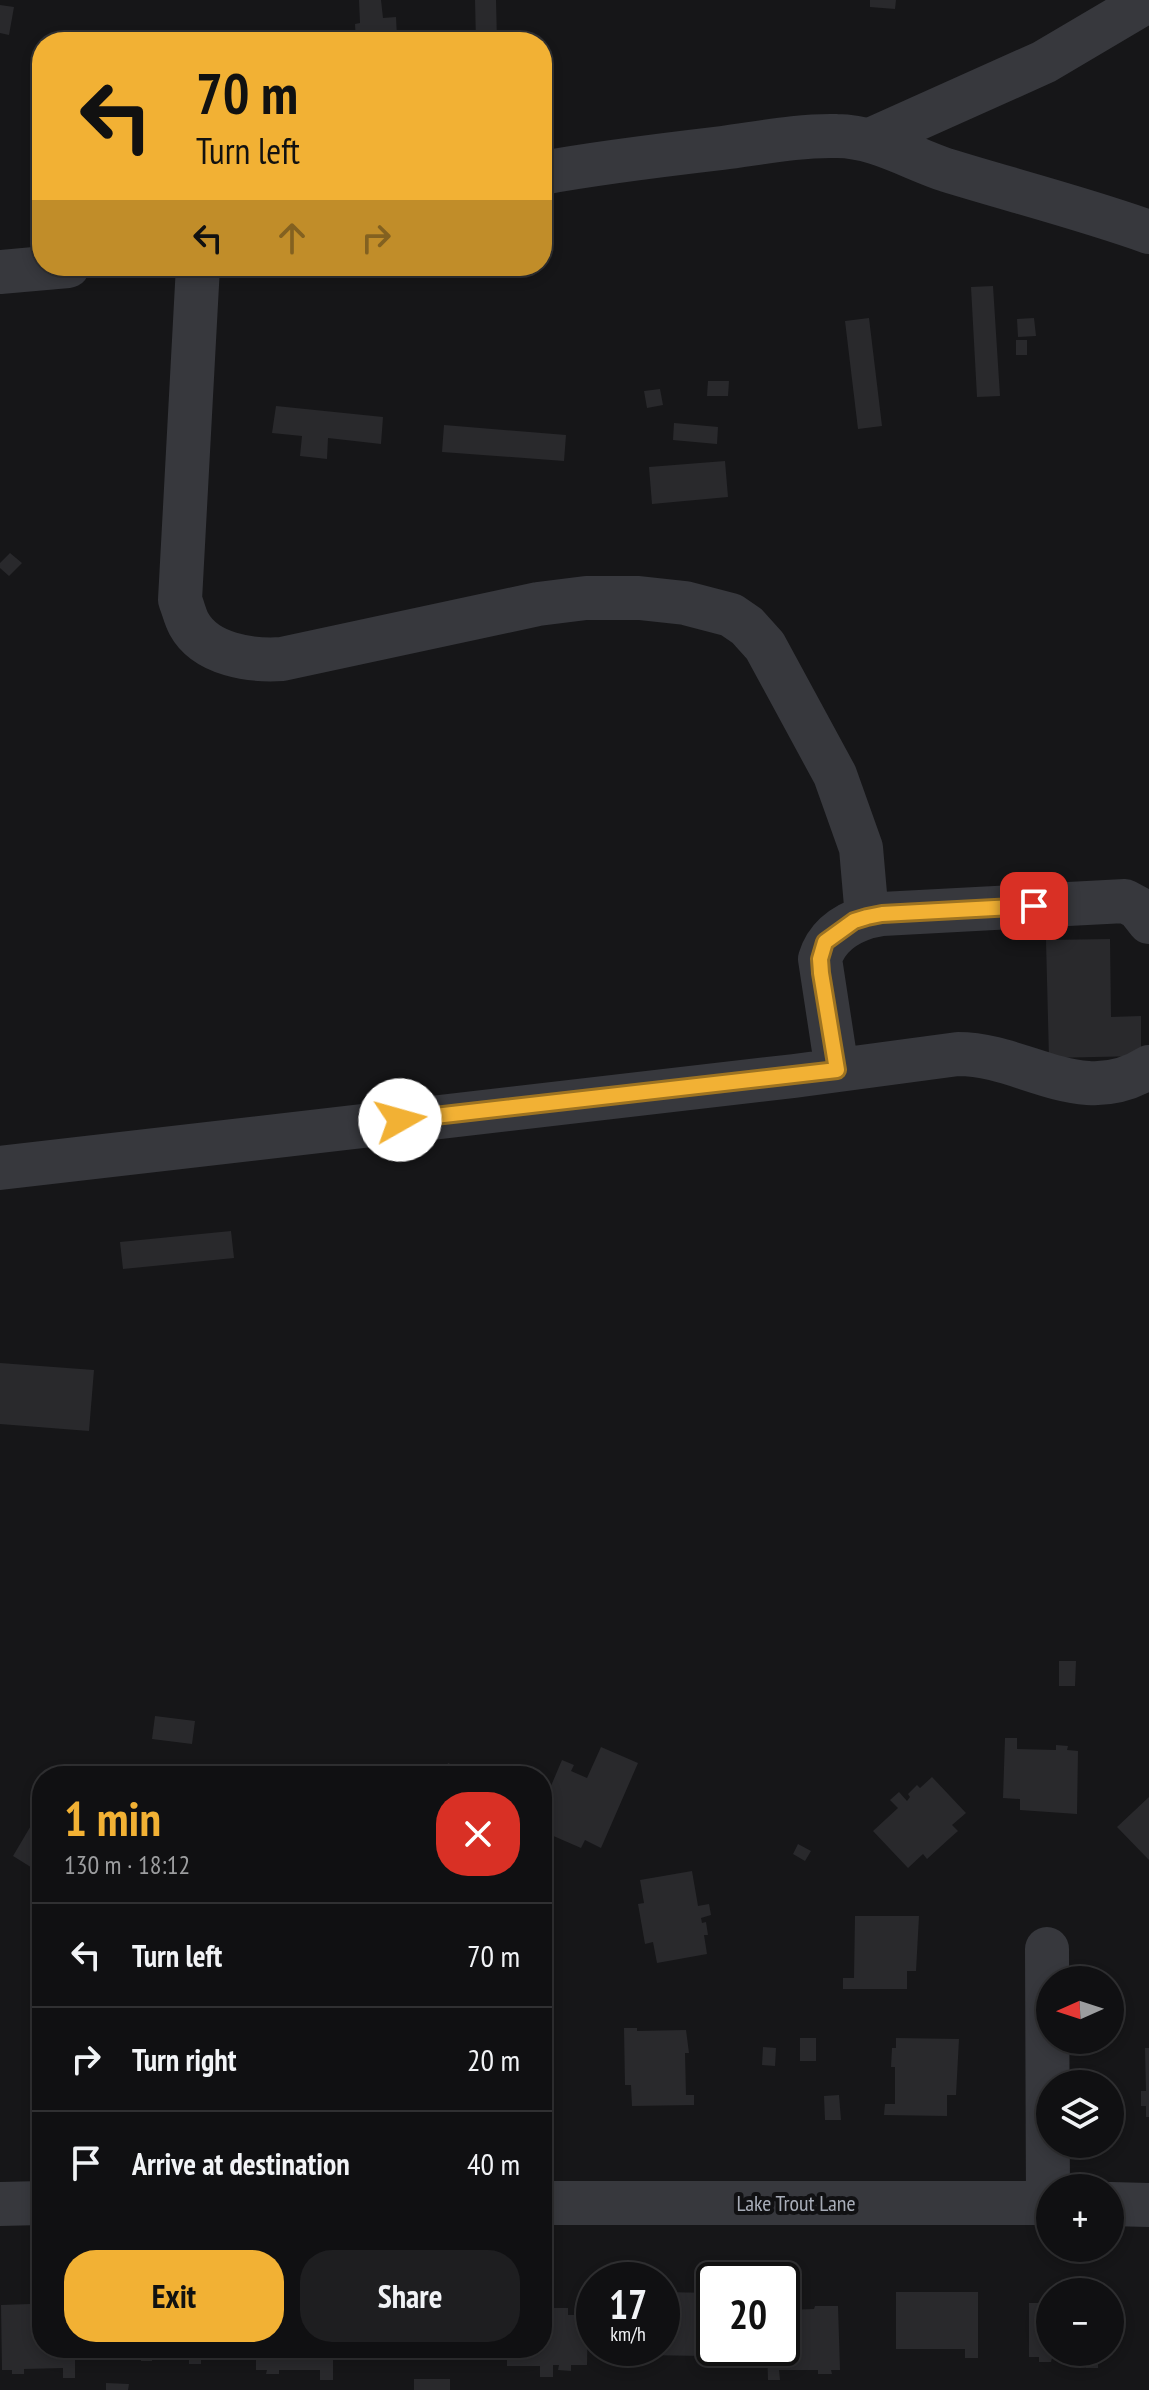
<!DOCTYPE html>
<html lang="en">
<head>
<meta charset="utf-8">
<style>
	body { margin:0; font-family:"PT Sans Narrow",sans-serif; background:#1e1e20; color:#f1f3f6; height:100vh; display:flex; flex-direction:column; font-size:30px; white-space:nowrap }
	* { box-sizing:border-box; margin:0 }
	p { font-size:26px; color:#9c9d9f }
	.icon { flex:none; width:44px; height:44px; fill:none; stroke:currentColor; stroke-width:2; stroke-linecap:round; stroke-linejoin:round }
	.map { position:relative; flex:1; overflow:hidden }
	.sheet { position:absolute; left:32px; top:1766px; width:520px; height:592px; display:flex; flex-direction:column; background:#101012; border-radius:32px; box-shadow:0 4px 12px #0003,0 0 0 2px #303032 }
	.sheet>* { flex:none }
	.guide { position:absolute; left:32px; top:32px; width:520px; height:244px; border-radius:32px; box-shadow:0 4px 12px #0003,0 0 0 2px #303032; background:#f2b134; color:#111; overflow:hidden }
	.needle { width:52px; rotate:267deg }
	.fabs { position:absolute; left:1036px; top:1966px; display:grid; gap:16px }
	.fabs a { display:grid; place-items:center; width:88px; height:88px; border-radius:50%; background:#101012; box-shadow:0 4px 12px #0003,0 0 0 2px #303032; font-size:40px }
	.speed { position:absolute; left:576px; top:2262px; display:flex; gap:16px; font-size:40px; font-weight:700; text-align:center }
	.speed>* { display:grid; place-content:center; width:104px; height:104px; border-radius:50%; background:#101012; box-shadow:0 4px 12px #0003,0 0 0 2px #303032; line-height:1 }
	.speed small { font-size:20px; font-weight:400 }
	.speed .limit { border:4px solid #111; border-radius:12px; background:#fff; color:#111 }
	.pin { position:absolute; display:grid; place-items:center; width:68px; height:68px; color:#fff; margin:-34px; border-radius:16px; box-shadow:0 4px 12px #0006 }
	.me { position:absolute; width:88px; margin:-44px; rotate:83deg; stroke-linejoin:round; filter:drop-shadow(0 0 6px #0008) }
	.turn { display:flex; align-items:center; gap:28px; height:168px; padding:0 32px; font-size:36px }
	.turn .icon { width:104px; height:104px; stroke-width:2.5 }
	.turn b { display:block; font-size:56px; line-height:68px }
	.lanes { display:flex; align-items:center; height:76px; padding:0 32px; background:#0003; justify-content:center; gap:40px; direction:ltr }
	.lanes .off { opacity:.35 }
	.round { display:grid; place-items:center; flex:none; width:84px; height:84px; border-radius:32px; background:#1e1e20 }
	.head { display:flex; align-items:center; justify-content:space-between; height:136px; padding:0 32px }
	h1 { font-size:48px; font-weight:700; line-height:60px; color:#f2b134 }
	.cta { display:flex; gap:16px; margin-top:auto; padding:16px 32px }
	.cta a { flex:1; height:92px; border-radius:32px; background:#f2b134; color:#111; font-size:32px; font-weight:700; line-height:92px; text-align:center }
	.cta a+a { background:#1e1e20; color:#f1f3f6 }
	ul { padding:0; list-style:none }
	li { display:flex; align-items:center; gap:24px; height:104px; padding:0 32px; border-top:2px solid #303032 }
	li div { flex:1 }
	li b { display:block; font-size:30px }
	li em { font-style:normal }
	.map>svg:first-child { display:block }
	.building { fill:#29292c }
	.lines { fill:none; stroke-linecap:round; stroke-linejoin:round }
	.minor { stroke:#37383d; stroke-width:44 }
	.route-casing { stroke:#9d7322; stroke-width:20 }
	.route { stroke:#f2b134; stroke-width:14 }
	.labels { text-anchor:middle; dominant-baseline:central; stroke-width:8; stroke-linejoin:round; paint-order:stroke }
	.street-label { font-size:22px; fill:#a8adb8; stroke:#111113 }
</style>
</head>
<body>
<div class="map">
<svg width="1149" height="2390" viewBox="0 0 1149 2390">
	<rect width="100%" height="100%" fill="#161618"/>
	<path class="building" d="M359,0H381L383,18L396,17L397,37L383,38V42H356L355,24L360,23Z
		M475,0H496L497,42H476Z
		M870,0H896L895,9L870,7Z
		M0,5L14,7L9,35L0,33Z
		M993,286L1000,396L977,397L971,287Z
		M869,318L882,426L858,429L845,321Z
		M1034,318L1036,336L1018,337L1017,319Z
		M1016,340H1027V355H1016Z
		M708,381H729L728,396H707Z
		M660,389L663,405L647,408L644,391Z
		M276,406L383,417L381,444L328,438L327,459L300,456L302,436L272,433Z
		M674,423L718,427L717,444L673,440Z
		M444,425L566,435L564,461L442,452Z
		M725,461L728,497L652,504L649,467Z
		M10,553L22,563L9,576L0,568V563Z
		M1110,939L1111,1017L1141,1016V1056L1049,1058L1046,940Z
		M231,1231L234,1258L123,1269L120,1242Z
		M0,1363L94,1370L89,1431L0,1424Z
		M1059,1661H1076L1075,1686H1059Z
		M155,1716L195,1721L192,1744L152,1739Z
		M1005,1738H1017V1749L1056,1750V1745L1068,1746L1067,1750L1078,1751L1077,1814L1020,1810V1799L1003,1798Z
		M601,1747L638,1763L601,1848L585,1840L581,1848L542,1831V1807L562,1760L574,1765L571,1771L587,1778Z
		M449,1763L456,1776H438L435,1771Z
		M932,1777L966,1813L952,1825L958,1831L950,1838L927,1859L923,1854L908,1868L873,1831L898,1808L890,1800L899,1792L907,1801L910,1797L908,1794L917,1785L920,1788Z
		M1149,1797V1860L1117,1827Z
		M42,1807V1874L13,1856Z
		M798,1844L811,1851L805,1861L793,1854Z
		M692,1871L698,1906L709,1904L711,1915L701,1918L702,1923L706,1922L708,1935H704L707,1954L657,1963L653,1942L645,1944L638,1904L644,1903L640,1880Z
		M855,1916H919L916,1971H907V1989H843V1978H854Z
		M624,2028H637V2031L686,2030L689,2053H685L686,2095H694V2105L632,2106L631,2085H625Z
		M800,2038H816V2061H800Z
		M896,2038L959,2039L956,2095H947V2116L884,2115L885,2104H895V2067H891L892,2048H896Z
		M763,2047L776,2048L775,2066L762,2065Z
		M1145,2048H1149V2117H1146V2106H1141V2091H1146Z
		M839,2095L841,2120H825L824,2096Z
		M662,2292L714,2293L716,2364H704V2356L644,2355V2348H662Z
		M896,2292H978V2358H965V2349H896Z
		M1029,2303H1050V2352H1098V2368H1086V2358H1052L1051,2362H1039V2357H1029Z
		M30,2304V2308H42V2348H75V2378H63V2368L24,2369V2374H12V2370H2L1,2305Z
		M815,2306H838L840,2370H831L832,2374H818V2370H779L780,2380H768L767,2348H782V2318H787L786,2310L814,2309Z
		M542,2308H568V2315H588L587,2365H571V2371L558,2370L559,2365H553V2377H540V2366H507V2348H542Z
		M132,2348H201V2364H189V2356H152V2361H141V2357H133Z
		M256,2348H333V2380H320V2370H279V2374H266L267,2370H256Z
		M452,2348H464V2357H452Z
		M414,2379H450V2390H414Z
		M106,2383L129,2384L128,2390H106Z"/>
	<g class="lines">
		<path class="minor" d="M870,140L1044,62L1149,0
			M542,173C602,162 662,155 722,148C760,143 799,135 837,136C875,136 910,158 946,170C1014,191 1082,208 1149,232
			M198,266L180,600C183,607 185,617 189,624C206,655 251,661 282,659L538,604L586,598H639L685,603L731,615L747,626L765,646L835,775L861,848L867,917L882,914L1125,901L1138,908L1149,922
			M0,272L68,266
			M837,1070L820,959C827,936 845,924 867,917
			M0,1168L794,1076L958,1054C1025,1054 1082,1110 1149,1067
			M1047,1949L1048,2203
			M542,2203H1050
			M0,2204L42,2203
			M1110,2204L1149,2205"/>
	</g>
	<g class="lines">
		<defs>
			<path id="route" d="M400,1120L837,1070L821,973L820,959L825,942L854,921L867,917L882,914L1034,906"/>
		</defs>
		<use href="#route" class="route-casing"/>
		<use href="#route" class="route"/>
	</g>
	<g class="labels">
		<g class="street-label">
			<text x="796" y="2203">Lake Trout Lane</text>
		</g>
	</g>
</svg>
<div class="fabs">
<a><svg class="needle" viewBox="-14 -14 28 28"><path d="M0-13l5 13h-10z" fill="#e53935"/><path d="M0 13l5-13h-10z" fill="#9c9d9f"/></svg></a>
<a><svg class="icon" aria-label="layers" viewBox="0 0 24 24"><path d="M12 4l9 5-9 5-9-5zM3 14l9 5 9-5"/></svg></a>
<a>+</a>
<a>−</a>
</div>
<div class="speed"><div>17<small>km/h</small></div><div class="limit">20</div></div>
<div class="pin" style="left:1034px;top:906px;background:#d93025"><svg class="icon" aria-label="arrive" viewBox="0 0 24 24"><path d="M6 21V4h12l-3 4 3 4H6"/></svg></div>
<svg class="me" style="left:400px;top:1120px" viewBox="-20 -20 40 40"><circle r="19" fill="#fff"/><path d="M0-13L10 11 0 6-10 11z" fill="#f2b134"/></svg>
<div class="guide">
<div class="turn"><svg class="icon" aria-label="left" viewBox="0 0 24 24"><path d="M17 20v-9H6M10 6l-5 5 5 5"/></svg><div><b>70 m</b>Turn left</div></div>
<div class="lanes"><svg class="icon" aria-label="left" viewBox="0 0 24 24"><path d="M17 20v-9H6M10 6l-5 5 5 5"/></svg><svg class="icon off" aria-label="ahead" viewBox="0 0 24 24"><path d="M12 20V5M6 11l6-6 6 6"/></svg><svg class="icon off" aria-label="right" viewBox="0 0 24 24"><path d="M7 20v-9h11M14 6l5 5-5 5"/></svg></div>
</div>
<section class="sheet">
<div class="head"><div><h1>1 min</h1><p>130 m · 18:12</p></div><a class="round" style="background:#d93025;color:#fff"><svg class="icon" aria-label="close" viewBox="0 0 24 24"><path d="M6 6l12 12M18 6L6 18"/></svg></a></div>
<ul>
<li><svg class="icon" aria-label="left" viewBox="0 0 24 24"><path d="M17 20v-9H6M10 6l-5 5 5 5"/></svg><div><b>Turn left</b></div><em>70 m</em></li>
<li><svg class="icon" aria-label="right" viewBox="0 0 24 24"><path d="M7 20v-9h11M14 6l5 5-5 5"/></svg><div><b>Turn right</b></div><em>20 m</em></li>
<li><svg class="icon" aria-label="arrive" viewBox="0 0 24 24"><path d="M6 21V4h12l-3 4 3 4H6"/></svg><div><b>Arrive at destination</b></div><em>40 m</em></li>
</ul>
<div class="cta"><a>Exit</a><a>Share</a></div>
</section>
</div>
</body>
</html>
